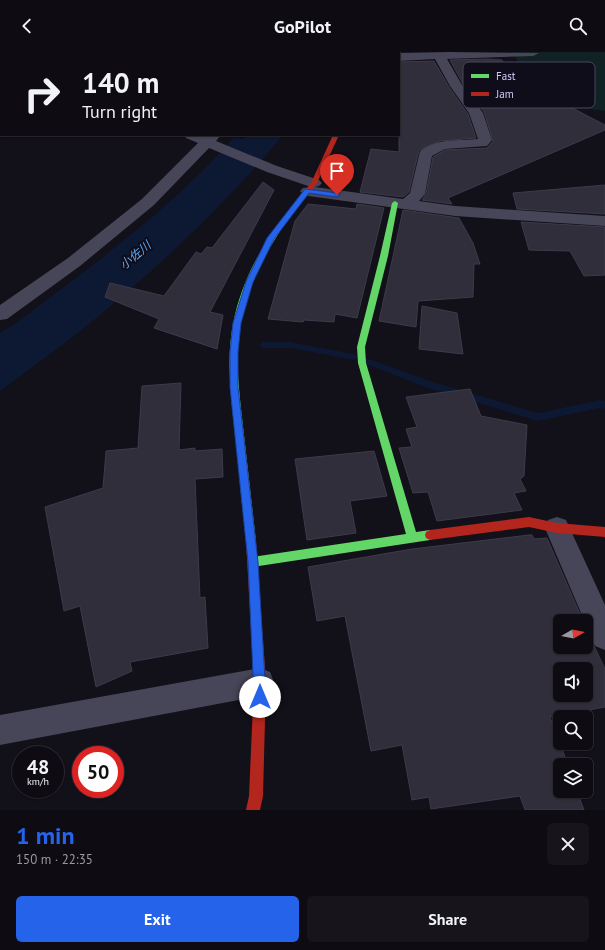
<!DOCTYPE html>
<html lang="en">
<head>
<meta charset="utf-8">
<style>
	body { margin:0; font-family:"PT Sans","Noto Sans JP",sans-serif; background:#17151b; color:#f1f3f6; height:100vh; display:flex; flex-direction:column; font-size:15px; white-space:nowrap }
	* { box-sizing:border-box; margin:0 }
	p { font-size:13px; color:#9b9b9f }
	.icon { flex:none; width:22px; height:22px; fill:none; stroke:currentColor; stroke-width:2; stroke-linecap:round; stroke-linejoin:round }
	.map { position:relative; height:758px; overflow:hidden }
	.sheet { display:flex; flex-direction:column; background:#0e0c12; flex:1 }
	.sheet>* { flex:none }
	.guide { position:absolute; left:0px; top:0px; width:400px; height:84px; box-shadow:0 1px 3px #0004,0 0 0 1px #2e2c32; background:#0e0c12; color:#f1f3f6; overflow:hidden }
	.needle { width:26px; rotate:81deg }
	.buttons { position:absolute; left:553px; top:562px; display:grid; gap:8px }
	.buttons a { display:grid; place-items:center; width:40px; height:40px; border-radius:6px; background:#0e0c12; box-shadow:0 1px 3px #0004,0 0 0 1px #2e2c32; font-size:20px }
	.speed { position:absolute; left:12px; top:694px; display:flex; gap:8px; font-size:20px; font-weight:700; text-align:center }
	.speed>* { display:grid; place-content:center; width:52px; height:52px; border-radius:50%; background:#0e0c12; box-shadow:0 1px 3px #0004,0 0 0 1px #2e2c32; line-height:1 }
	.speed small { font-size:10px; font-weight:400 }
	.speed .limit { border:6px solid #d22; background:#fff; color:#111 }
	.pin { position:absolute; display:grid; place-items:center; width:34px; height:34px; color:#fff; margin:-41px -17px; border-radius:50% 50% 50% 0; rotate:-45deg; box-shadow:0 0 4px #0007 }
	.pin .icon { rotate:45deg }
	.me { position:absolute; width:44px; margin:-22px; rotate:0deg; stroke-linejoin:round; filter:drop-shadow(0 0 3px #0008) }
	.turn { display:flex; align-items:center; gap:14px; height:84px; padding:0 16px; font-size:18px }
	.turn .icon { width:52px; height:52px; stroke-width:2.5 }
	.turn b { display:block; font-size:28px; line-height:34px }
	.round { display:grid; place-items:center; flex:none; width:42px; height:42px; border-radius:6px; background:#17151b }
	.headline { display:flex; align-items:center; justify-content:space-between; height:68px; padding:0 16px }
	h1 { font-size:24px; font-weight:800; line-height:30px; color:#2563eb }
	.action { display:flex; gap:8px; margin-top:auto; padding:8px 16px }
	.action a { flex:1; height:46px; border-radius:6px; background:#2563eb; color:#fff; font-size:16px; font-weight:800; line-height:46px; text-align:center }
	.action a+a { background:#17151b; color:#f1f3f6 }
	header { display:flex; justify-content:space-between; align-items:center; height:52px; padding:0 16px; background:#0e0c12; font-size:18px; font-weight:800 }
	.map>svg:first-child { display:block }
	.green { fill:#102223 }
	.water { fill:#0d1832 }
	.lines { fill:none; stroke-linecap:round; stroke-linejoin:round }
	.stream { fill:#0d1832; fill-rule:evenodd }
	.building { fill:#302e3a; stroke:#3e3a4c; fill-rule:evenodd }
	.street { fill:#474558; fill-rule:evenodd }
	.fast { fill:#63d668; fill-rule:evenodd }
	.jam { fill:#b3261e; fill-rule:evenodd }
	.route { fill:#2563eb; stroke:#184099 }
	.labels { text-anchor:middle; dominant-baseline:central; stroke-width:4; stroke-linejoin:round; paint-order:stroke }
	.far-water-label { font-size:12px; font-style:italic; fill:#61a9f3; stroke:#100d1b }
	.key { fill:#100d1b; stroke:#4a465e; stroke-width:1 }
	.key-label { font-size:11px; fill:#d3cbfb }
</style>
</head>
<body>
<header><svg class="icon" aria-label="back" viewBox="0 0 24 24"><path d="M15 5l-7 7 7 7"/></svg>GoPilot<svg class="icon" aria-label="search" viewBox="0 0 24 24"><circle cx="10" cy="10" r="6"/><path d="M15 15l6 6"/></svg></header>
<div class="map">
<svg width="605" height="758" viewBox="0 0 605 758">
	<rect width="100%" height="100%" fill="#121018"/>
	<path class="green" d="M513,0H605V59L576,55L559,45L547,27L521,18Z"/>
	<path class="water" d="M249,83H283C232,145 175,200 113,252C77,283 38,311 0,339V281L15,272C91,214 170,158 233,86L242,87Z"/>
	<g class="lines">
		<path class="stream" d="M263,290H290L354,302L359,305L354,308L290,296H263L259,293Z
			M366,306L433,330L538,361L600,348L605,349V357L600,356L538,369L428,336L363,311L361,309Z"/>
	</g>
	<path class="building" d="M487,7L502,8L518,41L550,40L555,47L605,73V78L448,146L452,152L422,148L426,142L433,105L445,98L487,96L493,89L484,60L463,32L450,8Z
		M434,9L449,35L468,62L476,86L440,89L419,98L409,140L403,145L360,140L371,97L399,100V10Z
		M263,130L274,138L210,260L223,263L217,297L154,276L159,267L105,245L110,231L164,244L196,200L201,202L207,195L212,196Z
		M605,133V162L517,157L513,141Z
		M308,152L356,157L357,152L384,156L357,266L335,262L334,270L304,268L303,270L268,267L295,169Z
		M403,158L459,166L473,191L480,212H474L473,245L418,249L416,275L379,269Z
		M521,170L605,175V223L584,224L570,199L529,198Z
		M422,254L457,261L463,302L419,297Z
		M181,331L179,398L195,396V399L222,397L223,425L195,427L200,546L205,545L208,596L130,610L132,619L96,635L80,554L64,559L45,455L103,436L106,399L138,396L142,334Z
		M470,337L481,364L527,373L524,424L520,427L526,439L514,441L522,458L437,469L428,440L413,441L399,396L412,395L406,377L417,375L406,345Z
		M374,399L387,444L350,449L356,481L307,488L295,407Z
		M529,483H532L534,487L547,486L583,569H560V595H586V577L605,617V655L550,665L568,713H560V739H577L584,758H525L520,744L431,757L429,745L412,748L402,693L371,699L345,564L317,569L308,515L412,497ZM560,617H586V643H560Z"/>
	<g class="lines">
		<path class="street" d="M76,0H88L89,1H77Z
			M284,0H296L283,1Z
			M449,0L539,1L533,4L447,7L462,33L483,61L492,88L487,94L445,97L432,104L425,142L419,149L455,154L605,164V174L455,164L308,144L303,142L300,139L303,136L311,135L267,120L209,96L154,153L80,214L7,267L0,268V253L68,206L142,147L198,91L186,86L184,83H221L216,89L277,114L319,128L322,131L319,134L315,135L403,147L410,141L420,99C438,86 457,89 478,87L469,61L450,34L435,7L399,9V1Z
			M557,465L566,468L605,553V598L595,594L545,476L548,468Z
			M260,616L270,620L274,630L270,640L260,644L0,693V663Z"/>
		<path class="fast" d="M395,149L398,151L388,204L365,295L366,311L416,480L430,478L434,480L435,483L434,486L430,488L253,515L249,513L248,510L249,507L253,505L406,482L358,311L357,295L380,204L392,151Z
			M282,170L285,172C264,202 248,235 241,271C234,308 240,346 244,383C248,418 252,454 256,489L255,492L251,494L247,492L246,489C242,454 239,419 235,383C231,346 226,308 233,272C240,235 257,201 280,171Z"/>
		<path class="jam" d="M372,0H376V1H372Z
			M333,83H339L317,131L284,173H280V171L311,131Z
			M529,465L557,471L605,475V485L557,481L529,475L430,488L426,486L425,483L426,480L430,478Z
			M251,484L255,486L256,489L266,630L263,744L260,758H246L249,744L254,630L246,489L247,486Z"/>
	</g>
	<path class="route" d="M305,137L337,141L340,143L337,145L309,141L274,187L253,230L241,271L238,300V335L258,510L266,645L264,649L260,651L255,649L254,645L248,510L230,335V300L233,271L246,230L267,186Z"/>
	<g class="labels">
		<g class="far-water-label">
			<text transform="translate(135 203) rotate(-40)">小佐川</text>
		</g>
	</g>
	<rect x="463" y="10" width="132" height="46" rx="6" class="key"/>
	<rect x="471" y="22" width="18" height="4" fill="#63d668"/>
	<rect x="471" y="40" width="18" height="4" fill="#b3261e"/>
	<g class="key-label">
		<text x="496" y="28">Fast</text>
		<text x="496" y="46">Jam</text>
	</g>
</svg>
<div class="buttons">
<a><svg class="needle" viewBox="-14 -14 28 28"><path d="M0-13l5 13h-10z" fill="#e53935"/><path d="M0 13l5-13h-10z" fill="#9b9b9f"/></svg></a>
<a><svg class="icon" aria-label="sound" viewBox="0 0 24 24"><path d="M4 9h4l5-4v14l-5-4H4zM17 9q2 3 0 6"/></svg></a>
<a><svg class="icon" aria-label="search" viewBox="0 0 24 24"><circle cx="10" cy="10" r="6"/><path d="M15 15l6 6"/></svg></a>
<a><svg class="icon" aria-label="layers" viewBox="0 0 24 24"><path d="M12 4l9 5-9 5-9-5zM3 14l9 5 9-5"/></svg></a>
</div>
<div class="speed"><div>48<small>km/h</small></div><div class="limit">50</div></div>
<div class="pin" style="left:337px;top:143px;background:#d93025"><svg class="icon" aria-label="arrive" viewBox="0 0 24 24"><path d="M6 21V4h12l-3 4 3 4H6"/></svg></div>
<svg class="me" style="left:260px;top:645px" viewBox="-20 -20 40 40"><circle r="19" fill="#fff"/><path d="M0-13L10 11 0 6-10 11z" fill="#2563eb"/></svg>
<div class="guide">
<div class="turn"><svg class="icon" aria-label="right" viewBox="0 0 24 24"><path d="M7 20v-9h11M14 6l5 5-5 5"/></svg><div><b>140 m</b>Turn right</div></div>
</div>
</div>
<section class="sheet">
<div class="headline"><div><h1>1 min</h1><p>150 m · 22:35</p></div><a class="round"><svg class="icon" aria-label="close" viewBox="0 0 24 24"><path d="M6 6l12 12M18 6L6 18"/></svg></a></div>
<div class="action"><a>Exit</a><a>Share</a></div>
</section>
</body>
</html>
